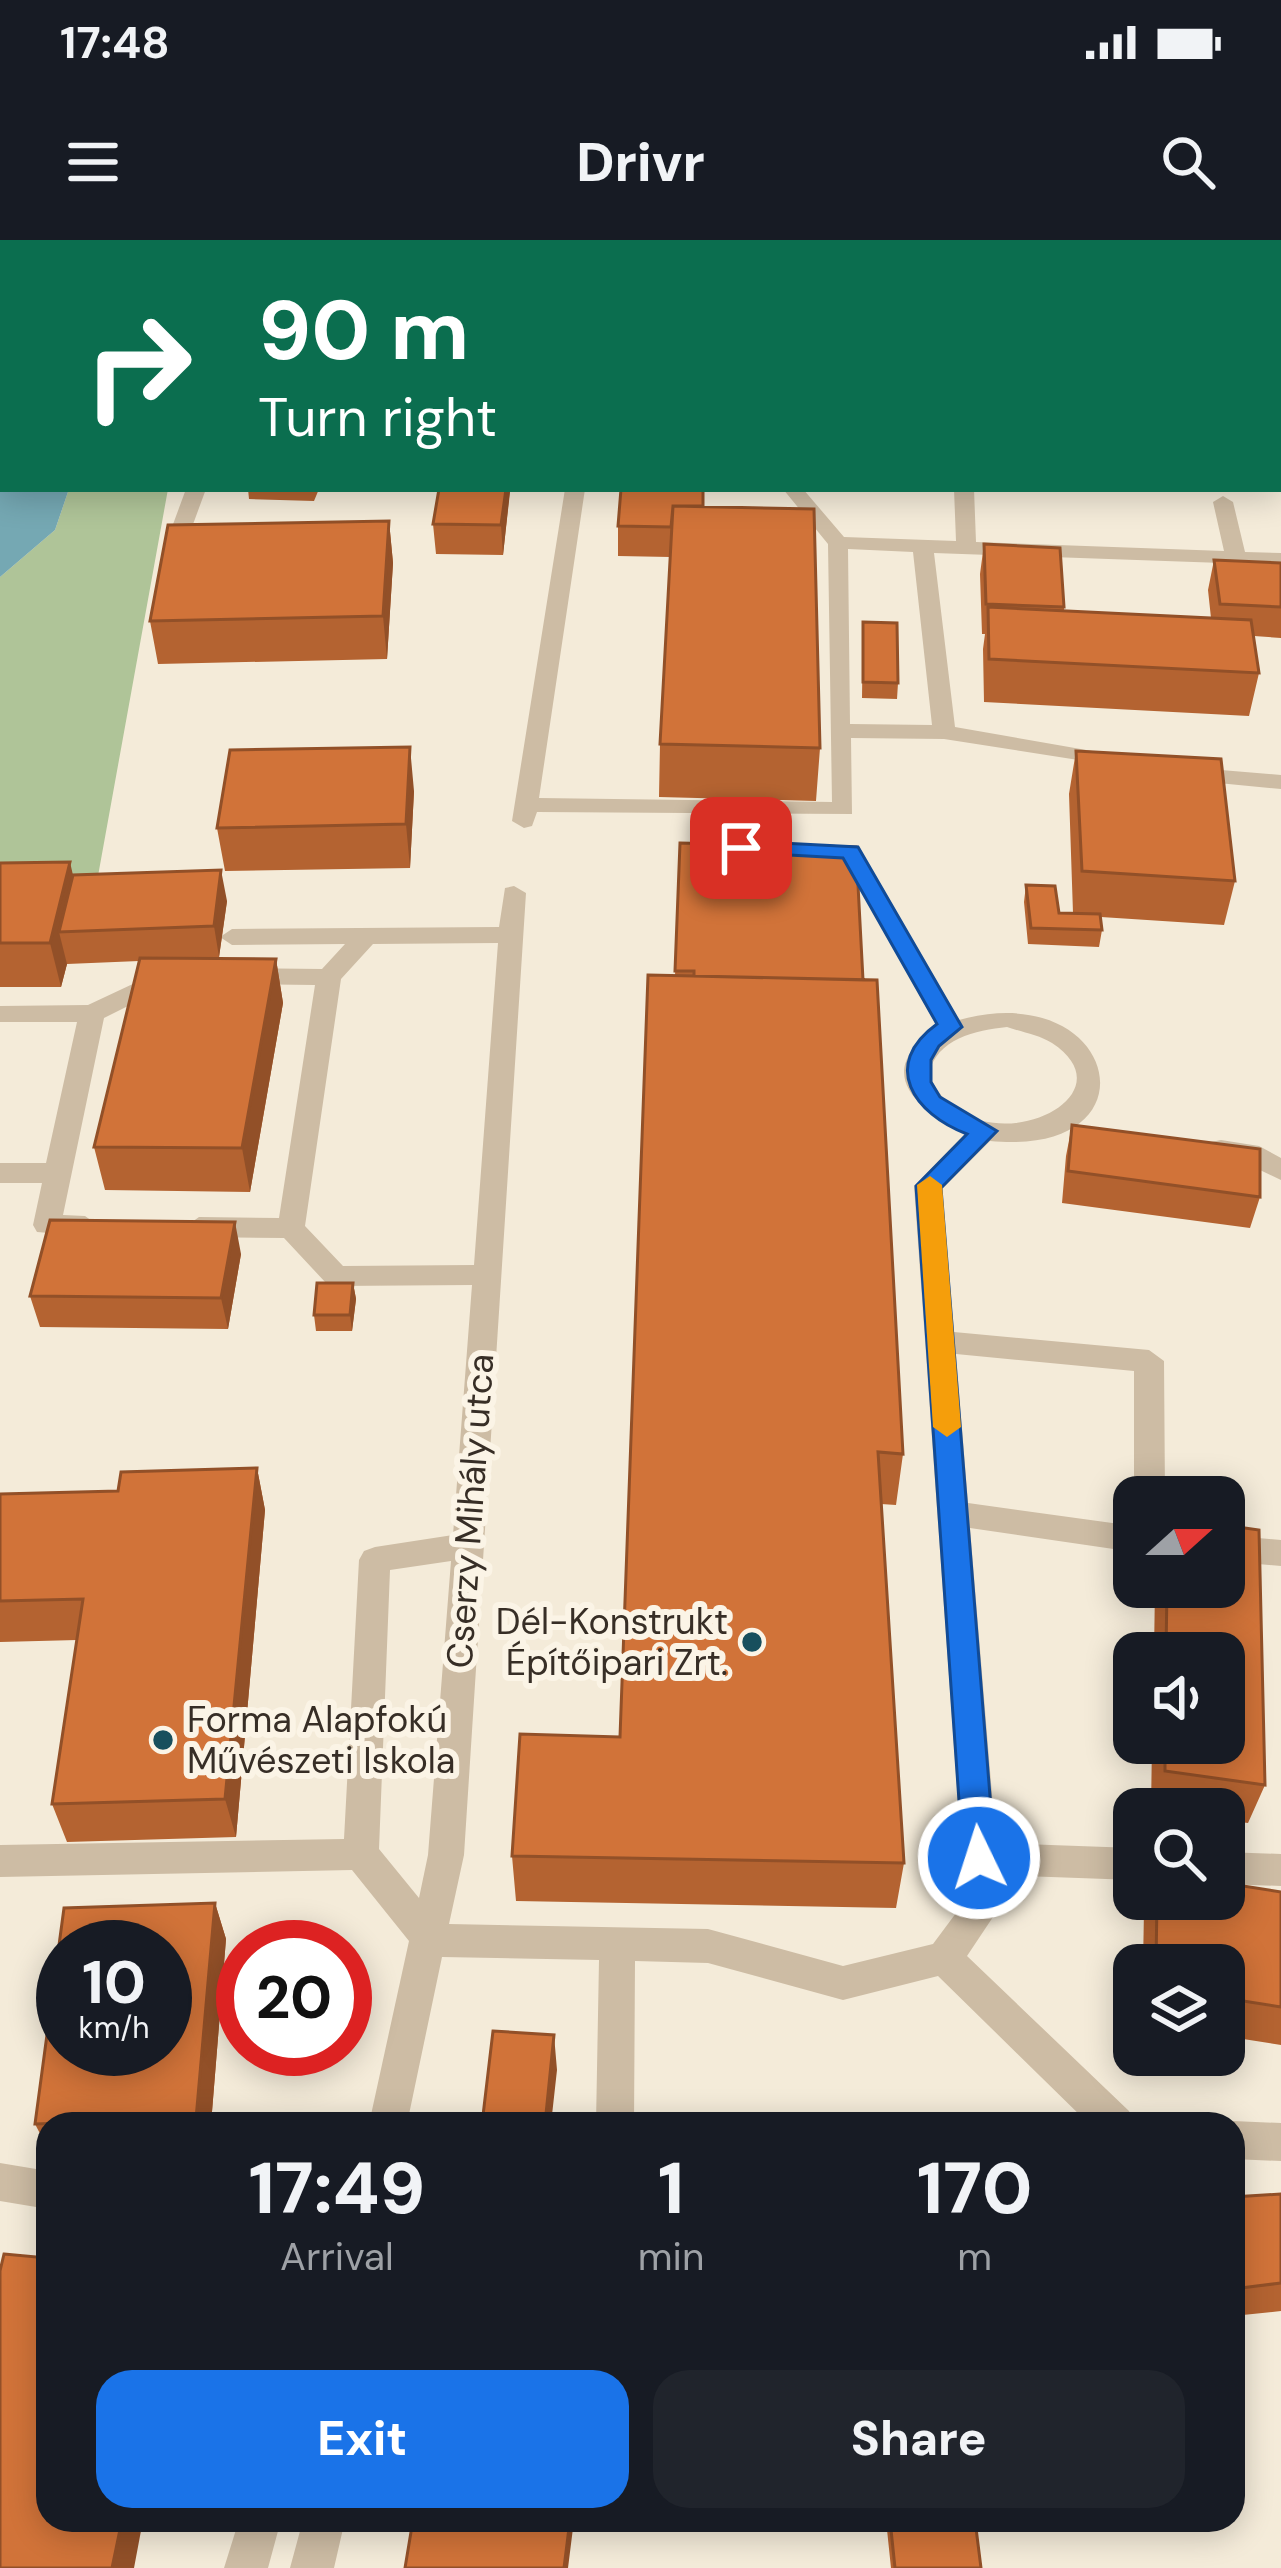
<!DOCTYPE html>
<html lang="en">
<head>
<meta charset="utf-8">
<style>
	body { margin:0; font-family:"DM Sans",sans-serif; background:#20242c; color:#f1f3f6; height:100vh; display:flex; flex-direction:column; font-size:45px; white-space:nowrap }
	* { box-sizing:border-box; margin:0 }
	p { font-size:39px; color:#9ea1a6 }
	.icon { flex:none; width:66px; height:66px; fill:none; stroke:currentColor; stroke-width:2; stroke-linecap:round; stroke-linejoin:round }
	.map { position:relative; flex:1; overflow:hidden }
	.sheet { position:absolute; left:36px; top:1872px; width:1209px; height:420px; display:flex; flex-direction:column; background:#171b24; border-radius:36px; box-shadow:0 6px 30px #0003 }
	.sheet>* { flex:none }
	.hud { position:absolute; left:0px; top:0px; width:1281px; height:252px; box-shadow:0 6px 30px #0003; background:#0b6e4f; color:#fff; overflow:hidden }
	.needle { width:78px; rotate:69deg }
	.controls { position:absolute; left:1113px; top:1236px; display:grid; gap:24px }
	.controls a { display:grid; place-items:center; width:132px; height:132px; border-radius:24px; background:#171b24; box-shadow:0 6px 30px #0003; font-size:60px }
	.speed { position:absolute; left:36px; top:1680px; display:flex; gap:24px; font-size:60px; font-weight:700; text-align:center }
	.speed>* { display:grid; place-content:center; width:156px; height:156px; border-radius:50%; background:#171b24; box-shadow:0 6px 30px #0003; line-height:1 }
	.speed small { font-size:30px; font-weight:400 }
	.speed .limit { border:18px solid #d22; background:#fff; color:#111 }
	.pin { position:absolute; display:grid; place-items:center; width:102px; height:102px; color:#fff; margin:-51px; border-radius:24px; box-shadow:0 6px 18px #0006 }
	.me { position:absolute; width:132px; margin:-66px; rotate:356deg; stroke-linejoin:round; filter:drop-shadow(0 0 9px #0008) }
	.turn { display:flex; align-items:center; gap:42px; height:252px; padding:0 60px; font-size:54px }
	.turn .icon { width:156px; height:156px; stroke-width:2.5 }
	.turn b { display:block; font-size:84px; line-height:102px }
	.eta { display:flex; justify-content:space-evenly; align-items:center; height:204px; text-align:center }
	.eta b { font-size:72px; font-weight:800; line-height:84px }
	.action { display:flex; gap:24px; margin-top:auto; padding:24px 60px }
	.action a { flex:1; height:138px; border-radius:36px; background:#1a73e8; color:#fff; font-size:48px; font-weight:800; line-height:138px; text-align:center }
	.action a+a { background:#20242c; color:#f1f3f6 }
	.status { display:flex; justify-content:space-between; align-items:center; height:84px; padding:0 60px; background:#171b24; direction:ltr }
	.status svg { height:33px; fill:currentColor }
	header { display:flex; justify-content:space-between; align-items:center; height:156px; padding:0 60px; background:#171b24; font-size:54px; font-weight:800 }
	.map>svg:first-child { display:block }
	.green { fill:#afc498 }
	.water { fill:#75a8b3 }
	.lines { fill:none; stroke-linecap:round; stroke-linejoin:round }
	.minor { fill:#cdbca4; fill-rule:evenodd }
	.major { fill:#7b6756; fill-rule:evenodd }
	.wall { fill:#b46331 }
	.shaded-wall { fill:#925028 }
	.building { fill:#d17339; stroke:#925028; stroke-width:3; fill-rule:evenodd }
	.route { fill:#1a73e8; stroke:#114b97; stroke-width:3 }
	.slow { fill:#f59e0b }
	.poi-dot { fill:#184f5d; stroke:#fbf4e6; stroke-width:4.5 }
	.labels { text-anchor:middle; dominant-baseline:central; stroke-width:12; stroke-linejoin:round; paint-order:stroke }
	.street-label { font-size:36px; fill:#372e26; stroke:#fbf4e6 }
	.poi-label { font-size:36px; fill:#372e26; stroke:#fbf4e6; text-anchor:end }
</style>
</head>
<body>
<div class="status"><b>17:48</b><svg viewBox="0 0 49 12"><path d="M0 12V9h3v3zM5 12V6h3v6zM10 12V3h3v9zM15 12V0h3v12zM26 1h20v11H26zM47 4h2v5h-2z"/></svg></div>
<header><svg class="icon" aria-label="menu" viewBox="0 0 24 24"><path d="M4 6h16M4 12h16M4 18h16"/></svg>Drivr<svg class="icon" aria-label="search" viewBox="0 0 24 24"><circle cx="10" cy="10" r="6"/><path d="M15 15l6 6"/></svg></header>
<div class="map">
<svg width="1281" height="2328" viewBox="0 0 1281 2328">
	<rect width="100%" height="100%" fill="#f4ebd9"/>
	<path class="green" d="M69,249H168L96,647L0,646V337L55,290Z"/>
	<path class="water" d="M0,138L3,249H69L55,290L0,337Z"/>
	<g class="lines">
		<path class="minor" d="M552,0H568V3H552Z
			M1000,0H1016V3H1000Z
			M1278,74H1281V84H1278Z
			M186,249H206L192,287L182,293L172,287Z
			M565,249H585L539,558L832,562L828,304L783,249H803L844,297L956,301L954,249H974L976,302L1224,311L1213,262L1223,256L1233,262L1245,312L1281,313V325L934,313L955,487L1115,515L1126,522L1123,527L944,499L851,498L852,574L537,572L532,586L524,588L512,581ZM848,309L913,312L932,485L850,484Z
			M1185,527L1281,535V549L1177,539L1174,534Z
			M824,604L859,607L959,780C1119,736 1161,918 990,901L942,949L954,1092L1149,1110L1164,1121L1165,1257L1134,1258V1131L956,1114L968,1263L1134,1286V1312L970,1288L996,1603L1134,1608V1640L998,1635L1001,1665L967,1716L1129,1871L1135,1884H1089L938,1736L843,1760L708,1723L635,1721L634,1884H596L599,1720L442,1717L407,1884H369L409,1701L352,1630L0,1637V1605L344,1599L359,1320L364,1311L375,1307L453,1295L472,1045L336,1046L326,1043L284,998L199,997L185,987L199,977L279,978L315,745L241,744L228,736L241,728L322,729L345,704L232,705L220,697L232,689L499,687L505,648L514,646L526,653L464,1615L449,1684L708,1689L843,1726L933,1704L965,1661L914,946L965,894C914,868 872,830 938,788L843,619L816,616L812,611ZM498,703L474,1025L343,1026L305,986L341,739L373,704ZM1007,787C1021,792 1039,795 1052,803C1140,861 969,934 929,834C936,799 976,790 1007,787ZM451,1321L428,1615L419,1658L379,1609L390,1330Z
			M169,727L182,735L178,741L104,778L63,975L85,976L99,986L85,996L37,992L33,985L42,943H0V923H46L77,782H0V766L88,765Z
			M1221,900L1259,906L1281,918V940L1243,922L1211,916L1207,909L1211,902Z
			M1224,1295L1281,1300V1326L1224,1321Z
			M1224,1612L1281,1614V1646L1224,1644Z
			M1233,1881L1281,1883V1921L1233,1919V1884H1226Z
			M0,1923L48,1931V1969L0,1961Z
			M239,2280H281L268,2328H224Z
			M303,2280H345L334,2328H290Z"/>
		<path class="major" d="M0,67H3V77H0Z
			M1278,130H1281V142H1278Z"/>
	</g>
	<path class="wall" d="M262,0H401L400,3H324Z
		M696,0H823V3H696Z
		M1055,0H1281V58H1278V3H1055Z
		M248,249H319L314,261L249,259Z
		M439,249H510L503,315L436,314L433,284Z
		M703,266L820,508L816,561L659,557L660,504L670,317L618,316V286Z
		M389,281L393,323L387,419L158,424L150,381Z
		M984,304L1064,367V371L1211,378L1208,350L1214,320L1281,323V398L1254,396L1259,433L1249,476L984,462L983,409L985,394H982L980,334Z
		M863,382L898,443L897,459L862,458Z
		M1076,511L1235,641L1224,685L1101,677L1102,690L1099,707L1028,704L1024,662L1026,645L1059,673H1073L1069,554Z
		M414,551L410,628L225,631L217,588Z
		M680,603L863,740L903,1214L896,1265L881,1264L904,1623L896,1668L516,1661L512,1616L620,1497L675,736Z
		M0,623L227,661L219,717L199,718L276,719L283,763L250,952L105,950L94,907L139,721L67,724L61,747H0Z
		M1072,885L1260,957L1250,988L1062,963L1066,916Z
		M241,1014L228,1089L40,1087L30,1056Z
		M353,1043L356,1059L352,1091H316L314,1075Z
		M257,1228L265,1270L236,1597L67,1602L52,1564L77,1400L0,1402V1254L118,1251Z
		M1155,1347H1224L1265,1545L1248,1583L1224,1580V1569H1151L1152,1503H1224V1413H1154Z
		M1281,1652V1805L1224,1796V1725H1143L1144,1670L1148,1659H1224Z
		M215,1663L226,1699L211,1884H48V1909L35,1884Z
		M1281,1954V2071L1233,2076V1957Z
		M886,2280H975L981,2328H891Z"/>
	<path class="shaded-wall" d="M506,249H510V252L503,315L501,285Z
		M389,281L393,323L387,419L383,376Z
		M410,507L414,551L410,628L406,584Z
		M70,622L80,666L59,692L67,724L61,747L50,703Z
		M221,630L227,661L219,717L214,686Z
		M276,719L283,763L250,952L242,908Z
		M235,982L241,1014L228,1089L221,1058Z
		M353,1043L356,1059L352,1091L350,1075Z
		M257,1228L265,1270L236,1597L225,1559Z
		M215,1663L226,1699L211,1884H198L196,1879Z
		M554,1795L557,1830L551,1884H545Z
		M122,2280H143L134,2328H112Z
		M570,2280H574L568,2328H564Z"/>
	<path class="building" d="M923,0H954L955,3H923Z
		M1063,0H1281V18H1278V3H1063Z
		M439,249H506L501,285L433,284Z
		M621,249H703V266H673L671,287L618,286Z
		M673,266L814,269L820,508L660,504Z
		M389,281L383,376L150,381L168,285Z
		M984,304L1060,308L1064,367L986,364Z
		M1214,320L1281,323V367L1220,364Z
		M988,367L1251,380L1259,433L989,419Z
		M863,382L897,383L898,443L863,442Z
		M410,507L406,584L217,588L230,510Z
		M1076,511L1221,519L1235,641L1082,631Z
		M680,603L856,607L863,740L694,736V731H675Z
		M70,622L50,703H0V623Z
		M221,630L214,686L59,692L73,635Z
		M1026,645L1055,646L1059,673L1100,674L1102,690L1031,688Z
		M140,718L276,719L242,908L94,907Z
		M648,735L877,740L903,1214L878,1212L904,1623L512,1616L520,1494L620,1497Z
		M1072,885L1260,909V957L1068,931Z
		M50,980L235,982L221,1058L30,1056Z
		M317,1043H353L350,1075H314Z
		M257,1228L225,1559L52,1564L83,1359L0,1361V1254L118,1251L121,1232Z
		M1224,1285L1259,1290L1265,1545L1165,1531V1503H1224V1413H1166L1167,1347H1224Z
		M1224,1643L1281,1652V1767L1224,1758V1725H1156L1157,1659H1224Z
		M215,1663L196,1879L35,1884L64,1668ZM63,1707H165V1809H63Z
		M493,1791L554,1795L545,1884H482Z
		M1281,1954V2043L1233,2049V1957Z
		M4,2014L48,2018V2280H122L112,2328H0V2031Z
		M413,2280H570L564,2328H405Z
		M890,2280H975L981,2328H895Z"/>
	<path class="route" d="M741,601L858,607L962,787L939,806L931,820V842L940,857L997,891L941,948L995,1618L990,1628L979,1632L968,1628L963,1618L916,946L967,894C914,874 880,825 937,784L843,618L733,612V603Z"/>
	<path class="slow" d="M930,936L942,945L961,1187L947,1197L933,1187L917,945Z"/>
	<g class="poi-dot">
		<circle cx="752" cy="1402" r="12"/>
		<circle cx="163" cy="1500" r="12"/>
	</g>
	<g class="labels">
		<g class="street-label">
			<text transform="translate(470 1271) rotate(-86)">Cserzy Mihály utca</text>
		</g>
		<g class="poi-label">
			<text x="728" y="1381">Dél-Konstrukt<tspan x="728" dy="41">Építőipari Zrt.</tspan></text>
			<text x="187" y="1479" text-anchor="start">Forma Alapfokú<tspan x="187" dy="41">Művészeti Iskola</tspan></text>
		</g>
	</g>
</svg>
<div class="controls">
<a><svg class="needle" viewBox="-14 -14 28 28"><path d="M0-13l5 13h-10z" fill="#e53935"/><path d="M0 13l5-13h-10z" fill="#9ea1a6"/></svg></a>
<a><svg class="icon" aria-label="sound" viewBox="0 0 24 24"><path d="M4 9h4l5-4v14l-5-4H4zM17 9q2 3 0 6"/></svg></a>
<a><svg class="icon" aria-label="search" viewBox="0 0 24 24"><circle cx="10" cy="10" r="6"/><path d="M15 15l6 6"/></svg></a>
<a><svg class="icon" aria-label="layers" viewBox="0 0 24 24"><path d="M12 4l9 5-9 5-9-5zM3 14l9 5 9-5"/></svg></a>
</div>
<div class="speed"><div>10<small>km/h</small></div><div class="limit">20</div></div>
<div class="pin" style="left:741px;top:608px;background:#d93025"><svg class="icon" aria-label="arrive" viewBox="0 0 24 24"><path d="M6 21V4h12l-3 4 3 4H6"/></svg></div>
<svg class="me" style="left:979px;top:1618px" viewBox="-20 -20 40 40"><circle r="17" fill="#1a73e8" stroke="#fff" stroke-width="3"/><path d="M0-11L8 9 0 5-8 9z" fill="#fff"/></svg>
<div class="hud">
<div class="turn"><svg class="icon" aria-label="right" viewBox="0 0 24 24"><path d="M7 20v-9h11M14 6l5 5-5 5"/></svg><div><b>90 m</b>Turn right</div></div>
</div>
<section class="sheet">
<div class="eta">
<div><b>17:49</b><p>Arrival</p></div>
<div><b>1</b><p>min</p></div>
<div><b>170</b><p>m</p></div>
</div>
<div class="action"><a>Exit</a><a>Share</a></div>
</section>
</div>
</body>
</html>
